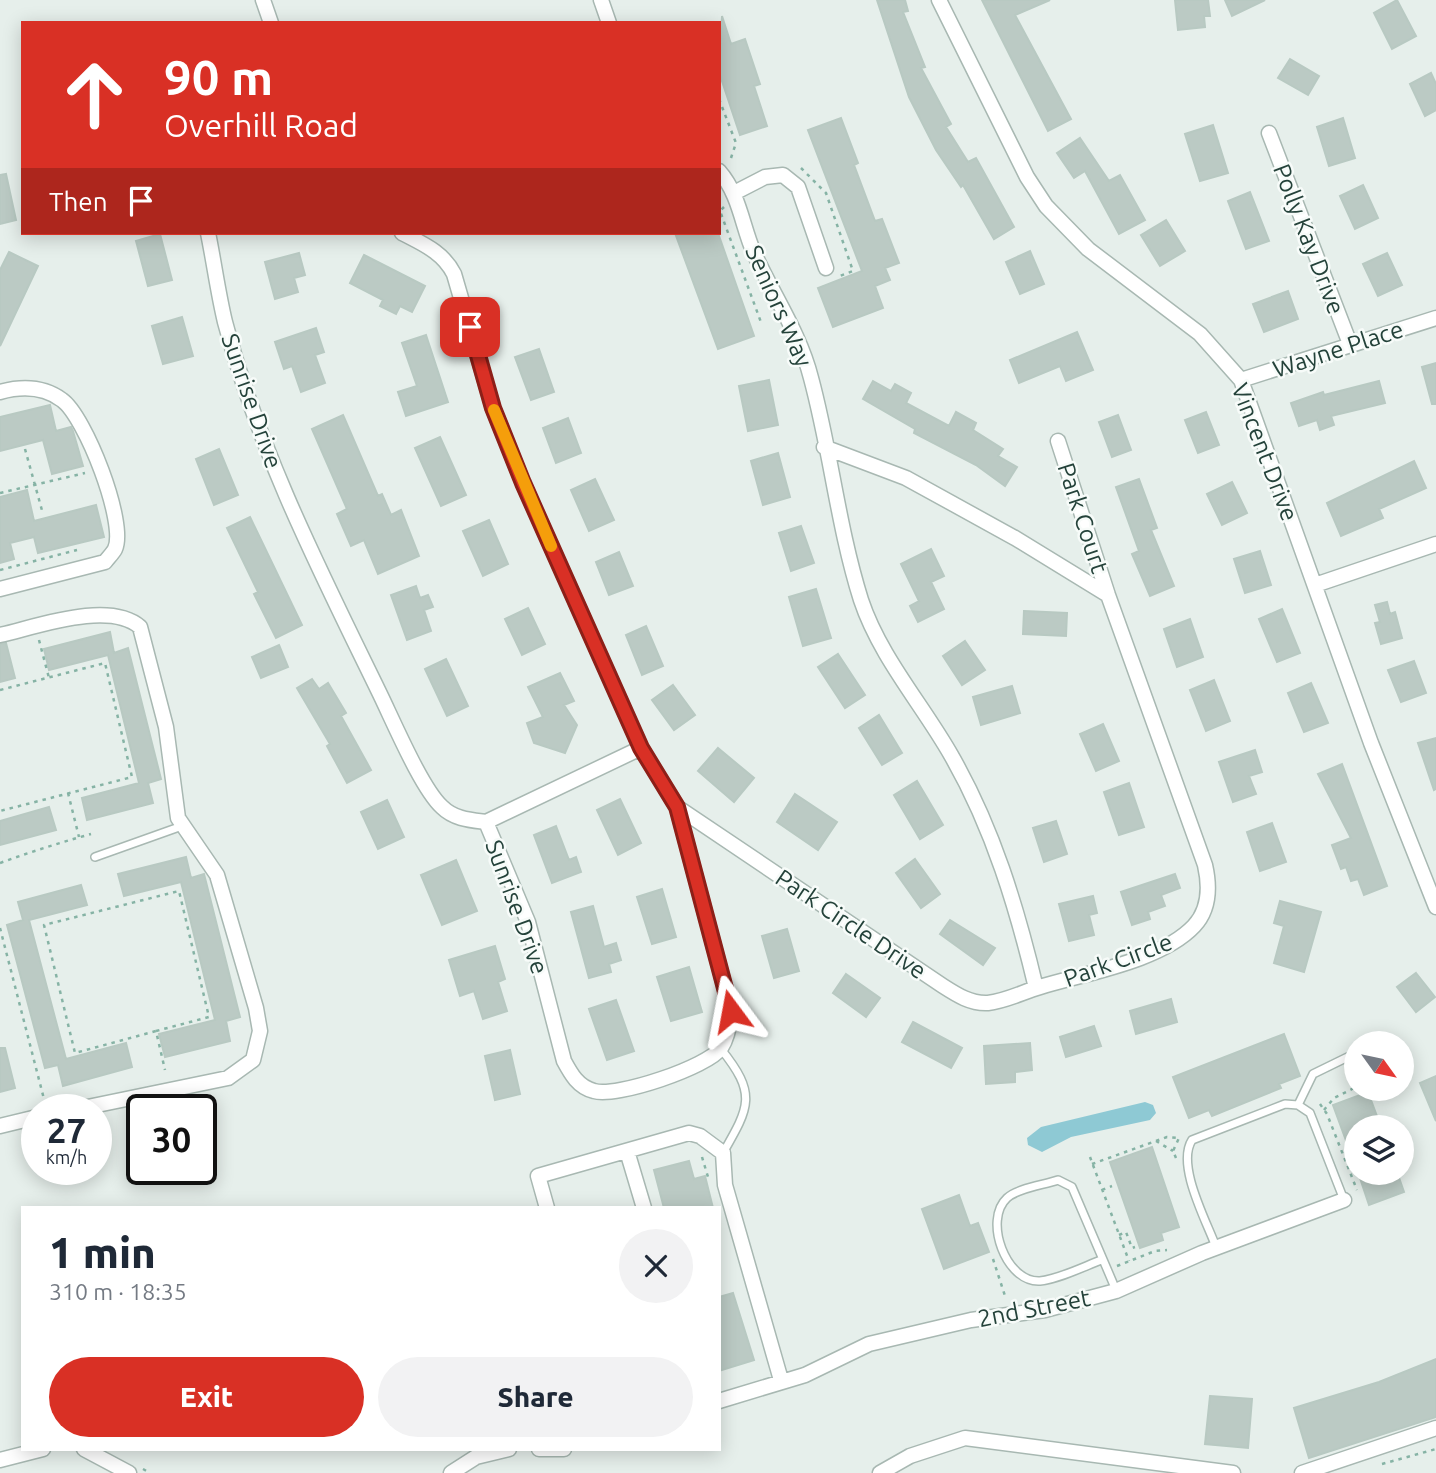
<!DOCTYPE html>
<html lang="en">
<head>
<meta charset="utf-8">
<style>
	body { margin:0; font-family:Ubuntu,sans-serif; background:#f2f2f3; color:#1f2937; height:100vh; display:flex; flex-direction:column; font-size:26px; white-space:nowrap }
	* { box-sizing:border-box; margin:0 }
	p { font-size:23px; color:#747a83 }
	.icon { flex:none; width:38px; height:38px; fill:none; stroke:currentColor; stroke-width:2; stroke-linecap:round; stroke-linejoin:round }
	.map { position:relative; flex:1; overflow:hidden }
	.sheet { position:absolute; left:21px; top:1206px; width:700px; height:245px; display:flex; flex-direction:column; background:#fff; border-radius:0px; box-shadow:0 4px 18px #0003 }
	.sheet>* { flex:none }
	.banner { position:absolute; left:21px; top:21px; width:700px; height:214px; border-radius:0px; box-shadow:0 4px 18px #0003; background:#d93025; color:#fff; overflow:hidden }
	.needle { width:46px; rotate:123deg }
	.buttons { position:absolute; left:1344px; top:1031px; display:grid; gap:14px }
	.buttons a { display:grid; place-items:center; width:70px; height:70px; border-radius:50%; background:#fff; box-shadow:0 4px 18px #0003; font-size:35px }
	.speed { position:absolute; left:21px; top:1094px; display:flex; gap:14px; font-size:35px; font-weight:700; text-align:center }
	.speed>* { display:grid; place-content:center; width:91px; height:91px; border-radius:50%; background:#fff; box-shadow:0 4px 18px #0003; line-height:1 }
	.speed small { font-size:18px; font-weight:400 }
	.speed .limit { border:4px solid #111; border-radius:10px; background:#fff; color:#111 }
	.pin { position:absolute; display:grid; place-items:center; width:60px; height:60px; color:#fff; margin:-30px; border-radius:14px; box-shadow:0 4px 10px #0006 }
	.me { position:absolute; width:77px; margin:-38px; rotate:347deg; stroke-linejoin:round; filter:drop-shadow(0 0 5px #0008) }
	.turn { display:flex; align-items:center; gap:24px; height:147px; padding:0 28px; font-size:32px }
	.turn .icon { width:91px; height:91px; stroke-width:2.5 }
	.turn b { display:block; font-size:49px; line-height:60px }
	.then { display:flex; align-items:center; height:66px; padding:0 28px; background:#0003; gap:14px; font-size:26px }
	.round { display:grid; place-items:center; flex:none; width:74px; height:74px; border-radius:37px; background:#f2f2f3 }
	.summary { display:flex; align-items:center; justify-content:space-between; height:119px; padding:0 28px }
	h1 { font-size:42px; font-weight:800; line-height:52px }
	.button { display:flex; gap:14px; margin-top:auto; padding:14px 28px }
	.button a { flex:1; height:80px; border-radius:42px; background:#d93025; color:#fff; font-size:28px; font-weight:800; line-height:80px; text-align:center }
	.button a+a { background:#f2f2f3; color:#1f2937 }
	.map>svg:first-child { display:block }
	.water { fill:#8ec9d4 }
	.building { fill:#bbcac4; stroke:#b8c9c2; stroke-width:2 }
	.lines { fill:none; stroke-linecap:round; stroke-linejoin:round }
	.service-casing { stroke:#a8b8b2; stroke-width:10 }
	.minor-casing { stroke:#a8b8b2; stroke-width:17 }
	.path { stroke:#86b3a5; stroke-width:2.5; stroke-dasharray:3.5 5; stroke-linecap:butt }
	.service { stroke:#fff; stroke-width:7 }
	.minor { stroke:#fff; stroke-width:14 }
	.route-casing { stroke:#8d1f18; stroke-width:18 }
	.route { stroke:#d93025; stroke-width:12 }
	.slow { stroke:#f59e0b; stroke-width:12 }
	.labels { text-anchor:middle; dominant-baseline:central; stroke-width:5; stroke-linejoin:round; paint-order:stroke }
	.street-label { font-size:24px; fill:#24423a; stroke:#f7fbf9 }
</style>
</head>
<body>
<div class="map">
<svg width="1436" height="1473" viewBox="0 0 1436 1473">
	<rect width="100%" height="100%" fill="#e6efeb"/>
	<path class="water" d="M1145,1102L1153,1105L1156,1113L1150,1120L1071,1137L1042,1152L1028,1145L1027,1138L1041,1127Z"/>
	<path class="building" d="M877,0H905L908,11L903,12L925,67L921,68L951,124L946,127L968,162L976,158L1014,227L994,239L963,185L961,187L936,150L909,97Z
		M982,0H1050L1015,15L1071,119L1048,131Z
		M1175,0H1208L1210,16H1204L1205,27L1178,30Z
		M1225,0H1265L1232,16Z
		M1397,0L1416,36L1392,49L1374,13Z
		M722,16L731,44L745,39L760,84L754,86L767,126L740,135L719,72Z
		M1290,59L1319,76L1308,95L1278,78Z
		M1431,73L1436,84V110L1425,116L1410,84Z
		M841,118L858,163L854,165L875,221L882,219L899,263L885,268L890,280L875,286L883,308L833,327L818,288L862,271L808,130Z
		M1343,118L1355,158L1329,166L1317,127Z
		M1213,125L1228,173L1200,181L1185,134Z
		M1080,138L1109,181L1120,175L1145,220L1119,234L1085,171L1074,178L1057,153Z
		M6,174L16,220L0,224V175Z
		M1363,185L1378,218L1355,229L1340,196Z
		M1250,192L1269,241L1246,249L1228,201Z
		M1166,220L1185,251L1160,266L1141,235Z
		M675,233H718L754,336L718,349Z
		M160,234L172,280L148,286L136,241Z
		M1030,251L1044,284L1020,294L1006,262Z
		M9,252L38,266L0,346V270Z
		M299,253L305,275L294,278L298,292L275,299L265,262Z
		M1387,253L1402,285L1378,296L1363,264Z
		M364,255L425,286L412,312L400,306L396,314L380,306L383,300L350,283Z
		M1288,291L1298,319L1264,332L1253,304Z
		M182,317L193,356L163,364L152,326Z
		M316,328L324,352L315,355L325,383L301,392L292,366L284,369L275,342Z
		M1077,332L1093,370L1066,381L1060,366L1019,383L1010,360Z
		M426,335L448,402L406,416L398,392L417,386L402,343Z
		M539,349L554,392L531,400L515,357Z
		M1436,363V404H1432L1422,367Z
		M769,380L778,425L748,431L739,386Z
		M873,381L891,391L895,384L911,393L906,403L949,426L956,412L976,423L973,430L1003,449L998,456L1017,467L1005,486L976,465L914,433L915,429L863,399Z
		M1379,381L1385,403L1331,416L1334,425L1320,430L1317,420L1299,426L1291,403L1323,392L1324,395Z
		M50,405L56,431L71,427L73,431L83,466L52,474L43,440L0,451V417Z
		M1206,412L1219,445L1198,453L1185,420Z
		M343,415L378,496L382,494L391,515L401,510L419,556L378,574L364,540L351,546L337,514L347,509L312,429Z
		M1118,415L1131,450L1112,457L1099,422Z
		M568,418L581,453L556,463L543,428Z
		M440,437L466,495L441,506L415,448Z
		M219,449L238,495L214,505L196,459Z
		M778,453L790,497L763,505L751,461Z
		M1414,461L1426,488L1379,509L1383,518L1341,536L1327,503Z
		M595,479L614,520L589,531L571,490Z
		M1139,479L1157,528L1151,530L1174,586L1150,596L1132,554L1139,551L1116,487Z
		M1232,482L1247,513L1222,525L1207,494Z
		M27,490L34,521L96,505L104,537L38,553L34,537L10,543L14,559L0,563V497Z
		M250,517L302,625L276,638L254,594L258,592L227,528Z
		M489,520L508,564L483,576L463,531Z
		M801,526L814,563L791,571L779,533Z
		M931,549L944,576L931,582L944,609L918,622L910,606L919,601L901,564Z
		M1260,551L1271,585L1245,593L1234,559Z
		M619,552L633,586L609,595L596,562Z
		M416,586L420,598L428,595L433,607L424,610L431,631L407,640L391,595Z
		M816,589L831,638L803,646L789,597Z
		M1387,602L1390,614L1395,612L1402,638L1381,644L1375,623L1380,622L1375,605Z
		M528,608L545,644L522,655L505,619Z
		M1282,609L1300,653L1277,662L1259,619Z
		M1024,611L1067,613L1066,636L1023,634Z
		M1190,619L1203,657L1177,667L1164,629Z
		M646,626L663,666L642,675L626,635Z
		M110,632L114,653L128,648L161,779L148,783L153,803L87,820L82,798L139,783L108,655L49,670L44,649Z
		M965,641L985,670L962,685L943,656Z
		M6,643L15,678L0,682V644Z
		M279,645L288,667L261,678L252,657Z
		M838,654L865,695L845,708L818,667Z
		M446,659L468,706L447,716L425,669Z
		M1414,661L1426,693L1401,702L1388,670Z
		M560,673L574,701L564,705L577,725L565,753L534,743L527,723L543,717L528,687Z
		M312,679L319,689L328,683L346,713L341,716L371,770L347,783L327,746L330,744L297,688Z
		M1214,680L1230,721L1206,731L1190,690Z
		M1311,683L1328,723L1304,732L1288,693Z
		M673,685L695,715L674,730L652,700Z
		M1012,686L1020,713L981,725L973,697Z
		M879,715L902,753L882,765L859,728Z
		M1103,724L1119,761L1096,771L1080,734Z
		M1436,738V789L1434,790L1418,743Z
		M718,748L754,778L734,802L698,771Z
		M1255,750L1262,772L1249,776L1256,794L1233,802L1219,762Z
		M1342,764L1387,886L1364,895L1358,879L1351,881L1346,867L1341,869L1332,845L1351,838L1318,774Z
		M917,781L943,825L920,839L894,795Z
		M1129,783L1144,827L1119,835L1104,792Z
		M795,794L837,822L818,850L777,822Z
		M620,799L641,843L618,855L597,810Z
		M387,800L404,837L378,849L361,812Z
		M49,807L56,830L0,845V821Z
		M1056,821L1067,854L1044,862L1033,828Z
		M1272,823L1286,862L1260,871L1247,832Z
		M556,826L569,860L576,857L581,872L552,883L534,835Z
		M186,857L191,878L204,874L240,1017L226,1021L230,1041L165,1057L159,1034L215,1020L181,882L124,896L118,874Z
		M915,859L940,894L921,908L896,873Z
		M456,860L477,911L442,925L421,875Z
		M1175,874L1180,888L1161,895L1165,906L1148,912L1150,919L1132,925L1121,892Z
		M81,885L87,905L29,920L66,1059L126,1043L132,1067L63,1086L58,1065L45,1068L7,925L23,920L18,902Z
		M662,889L676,937L652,944L637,897Z
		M1093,896L1097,913L1089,915L1094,935L1069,941L1059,904Z
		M1280,901L1321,912L1304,972L1274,963L1284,926L1274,923Z
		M593,906L604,947L616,943L621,960L609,964L611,972L589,978L571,912Z
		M950,920L995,948L983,965L940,934Z
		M787,929L799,971L774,978L762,936Z
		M495,946L505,979L498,982L507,1011L483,1019L474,991L460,996L449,960Z
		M689,967L702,1012L671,1021L657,977Z
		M1416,973L1435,997L1416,1012L1397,987Z
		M846,974L880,998L866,1017L833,993Z
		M1171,999L1177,1022L1136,1034L1130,1011Z
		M616,1000L634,1051L607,1060L589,1009Z
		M913,1022L962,1048L951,1068L902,1042Z
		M1094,1026L1101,1046L1066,1057L1060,1037Z
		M1284,1034L1300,1076L1279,1084L1281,1088L1212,1116L1209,1110L1189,1118L1173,1077Z
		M1030,1043L1032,1070L1015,1072V1082L986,1084L984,1046Z
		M0,1048H5L15,1088L0,1092Z
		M510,1050L520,1094L495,1100L485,1056Z
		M1436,1076V1121L1420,1083Z
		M1368,1092L1381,1127H1356L1355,1165L1333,1105Z
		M1152,1147L1179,1227L1161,1233L1163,1240L1140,1248L1110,1162Z
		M689,1161L694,1179L705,1176L713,1208H664L654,1170Z
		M1358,1172H1397L1404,1192L1369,1205Z
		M959,1195L970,1226L978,1223L989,1252L944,1269L922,1209Z
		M733,1293L754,1360L719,1371V1297Z
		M1436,1359V1417L1309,1458L1294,1408L1379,1382Z
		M1210,1396L1252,1399L1248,1448L1205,1444Z"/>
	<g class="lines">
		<defs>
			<path id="service" d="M95,857L182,826
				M721,1049C757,1094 750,1106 723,1153
				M1298,1105L1313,1074L1356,1053
				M1216,1247C1206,1220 1176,1165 1192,1140L1285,1104L1298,1105L1310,1113L1344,1200
				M1101,1260C1083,1267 1059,1279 1040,1281C1006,1283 983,1220 1007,1198C1018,1188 1044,1185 1058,1180L1072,1187L1116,1290"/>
			<path id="minor" d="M263,0L271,23
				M601,0L609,23
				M939,0L1027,177L1046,206L1088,249L1200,334L1241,380L1371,743L1436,907
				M1269,133L1350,344
				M719,171C740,195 742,226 754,253C773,295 800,334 811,378C831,452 838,527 861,600C880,657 922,704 951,755C993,828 1017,908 1036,988
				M734,193L765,177L783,175L798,187L826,268
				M208,233C214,262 218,293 225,322C259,451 320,571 378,690C392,718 421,788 442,807C454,819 470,820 486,822
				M402,233C423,244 443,252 454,274L493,408L523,483L641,748L677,807L731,1011C730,1024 728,1037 721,1048C708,1067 616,1098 594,1091C578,1087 571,1074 564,1061L528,922L486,822
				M1241,380L1436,318
				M0,392C22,386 43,386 62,400C85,416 127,523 115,549C113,553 108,558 105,562L0,589
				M824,447L906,478L1015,538L1108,595
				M1315,585L1436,544
				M0,635C36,627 109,600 140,627L166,727L178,818L217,875L256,1008L260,1031L253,1060L228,1078L73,1110
				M677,807L943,986C957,995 971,1004 988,1003C1006,1001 1023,992 1040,987C1086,973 1161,961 1194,926C1210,909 1210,887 1205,865L1108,595L1058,441
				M486,822L641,748
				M0,1126L37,1117
				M627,1151L644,1208
				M547,1208L538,1176L689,1133L700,1136L723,1153L725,1185L781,1380
				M719,1401L805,1375L869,1344L971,1320L1045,1310L1116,1291L1202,1253L1344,1200
				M84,1449L129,1473
				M539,1449H564
				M0,1460L43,1449
				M451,1473L476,1457L509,1449
				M880,1473L910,1456L965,1438L1233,1473
				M1302,1473L1436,1428"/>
		</defs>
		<use href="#service" class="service-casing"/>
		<use href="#minor" class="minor-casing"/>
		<path class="path" d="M719,99L736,143L730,161
			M801,168L826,193L853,271L840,276
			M724,207L720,211L762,325
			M25,449L43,514
			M0,493L85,473
			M0,570L77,550
			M39,640L49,678
			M0,690L105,663L132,777L0,811
			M68,793L79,837
			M0,863C30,852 59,843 91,834
			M0,928L45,1103
			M156,1031L209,1017L179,891L44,925L75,1053L156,1031L165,1070
			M1320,1104L1327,1114L1357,1190
			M1324,1110L1334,1098L1356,1087
			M1156,1141L1173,1151
			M702,1157L708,1177
			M1090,1157L1129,1261
			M1176,1158L1173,1151L1179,1138
			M1092,1164L1167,1137L1178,1138
			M1102,1190L1112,1186
			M1119,1235L1126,1232L1132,1248L1135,1247
			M993,1259L1006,1299
			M1117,1266L1155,1251L1167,1250
			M1382,1464L1436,1449
			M143,1469L150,1473"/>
		<use href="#service" class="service"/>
		<use href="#minor" class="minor"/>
	</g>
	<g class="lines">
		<defs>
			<path id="route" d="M470,327L493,408L523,483L641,748L677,807L731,1011"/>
		</defs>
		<use href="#route" class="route-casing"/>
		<use href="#route" class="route"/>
		<path class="slow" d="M494,410L551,546"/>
	</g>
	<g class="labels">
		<g class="street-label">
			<text transform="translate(1309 239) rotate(69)">Polly Kay Drive</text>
			<text transform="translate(779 306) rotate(66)">Seniors Way</text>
			<text transform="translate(1338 349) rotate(-18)">Wayne Place</text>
			<text transform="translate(252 401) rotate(71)">Sunrise Drive</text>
			<text transform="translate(1265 452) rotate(69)">Vincent Drive</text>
			<text transform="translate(1083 518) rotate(72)">Park Court</text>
			<text transform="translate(517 907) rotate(70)">Sunrise Drive</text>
			<text transform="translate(851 924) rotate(34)">Park Circle Drive</text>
			<text transform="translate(1118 960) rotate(-20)">Park Circle</text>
			<text transform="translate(1034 1308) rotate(-11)">2nd Street</text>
		</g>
	</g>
</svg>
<div class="buttons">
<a><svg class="needle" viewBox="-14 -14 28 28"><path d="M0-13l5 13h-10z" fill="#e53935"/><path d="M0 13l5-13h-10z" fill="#747a83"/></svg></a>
<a><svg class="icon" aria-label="layers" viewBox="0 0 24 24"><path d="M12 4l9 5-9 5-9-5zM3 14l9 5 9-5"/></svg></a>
</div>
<div class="speed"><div>27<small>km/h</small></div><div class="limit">30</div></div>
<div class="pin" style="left:470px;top:327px;background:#d93025"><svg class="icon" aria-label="arrive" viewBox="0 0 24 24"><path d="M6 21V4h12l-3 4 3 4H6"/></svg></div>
<svg class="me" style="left:731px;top:1011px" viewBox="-20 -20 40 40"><path d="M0-17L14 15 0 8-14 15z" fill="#d93025" stroke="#fff" stroke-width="4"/></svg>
<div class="banner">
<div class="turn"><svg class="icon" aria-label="ahead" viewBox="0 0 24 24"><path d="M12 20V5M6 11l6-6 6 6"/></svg><div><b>90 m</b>Overhill Road</div></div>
<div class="then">Then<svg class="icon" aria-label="arrive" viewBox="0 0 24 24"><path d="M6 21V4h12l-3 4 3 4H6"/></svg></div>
</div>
<section class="sheet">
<div class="summary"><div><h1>1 min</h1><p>310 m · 18:35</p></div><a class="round"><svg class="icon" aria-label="close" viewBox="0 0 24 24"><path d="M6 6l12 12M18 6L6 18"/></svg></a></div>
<div class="button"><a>Exit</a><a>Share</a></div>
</section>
</div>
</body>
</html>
